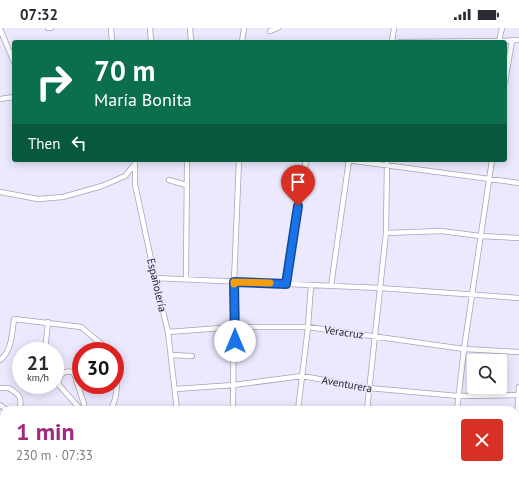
<!DOCTYPE html>
<html lang="en">
<head>
<meta charset="utf-8">
<style>
	body { margin:0; font-family:"PT Sans",sans-serif; background:#f7f7f7; color:#2b2b33; height:100vh; display:flex; flex-direction:column; font-size:15px; white-space:nowrap }
	* { box-sizing:border-box; margin:0 }
	p { font-size:13px; color:#7c7c81 }
	.icon { flex:none; width:22px; height:22px; fill:none; stroke:currentColor; stroke-width:2; stroke-linecap:round; stroke-linejoin:round }
	.map { position:relative; flex:1; overflow:hidden }
	.details { position:absolute; left:0px; top:378px; width:519px; height:76px; display:flex; flex-direction:column; background:#fff; border-radius:12px 12px 0 0; box-shadow:0 2px 10px #0003 }
	.details>* { flex:none }
	.hud { position:absolute; left:12px; top:12px; width:495px; height:122px; border-radius:4px; box-shadow:0 2px 10px #0003; background:#0b6e4f; color:#fff; overflow:hidden }
	.tools { position:absolute; left:467px; top:326px; display:grid; gap:8px }
	.tools a { display:grid; place-items:center; width:40px; height:40px; border-radius:4px; background:#fff; box-shadow:0 2px 10px #0003; font-size:20px }
	.speed { position:absolute; left:12px; top:314px; display:flex; gap:8px; font-size:20px; font-weight:700; text-align:center }
	.speed>* { display:grid; place-content:center; width:52px; height:52px; border-radius:50%; background:#fff; box-shadow:0 2px 10px #0003; line-height:1 }
	.speed small { font-size:10px; font-weight:400 }
	.speed .limit { border:6px solid #d22; background:#fff; color:#111 }
	.pin { position:absolute; display:grid; place-items:center; width:34px; height:34px; color:#fff; margin:-41px -17px; border-radius:50% 50% 50% 0; rotate:-45deg; box-shadow:0 0 4px #0007 }
	.pin .icon { rotate:45deg }
	.me { position:absolute; width:44px; margin:-22px; rotate:0deg; stroke-linejoin:round; filter:drop-shadow(0 0 3px #0008) }
	.turn { display:flex; align-items:center; gap:14px; height:84px; padding:0 16px; font-size:18px }
	.turn .icon { width:52px; height:52px; stroke-width:2.5 }
	.turn b { display:block; font-size:28px; line-height:34px }
	.then { display:flex; align-items:center; height:38px; padding:0 16px; background:#0003; gap:8px; font-size:15px }
	.round { display:grid; place-items:center; flex:none; width:42px; height:42px; border-radius:4px; background:#f7f7f7 }
	.headline { display:flex; align-items:center; justify-content:space-between; height:68px; padding:0 16px }
	h1 { font-size:24px; font-weight:800; line-height:30px; color:#a12980 }
	.status { display:flex; justify-content:space-between; align-items:center; height:28px; padding:0 20px; background:#fff; direction:ltr }
	.status svg { height:11px; fill:currentColor }
	.map>svg:first-child { display:block }
	.lines { fill:none; stroke-linecap:round; stroke-linejoin:round }
	.street-casing { stroke:#a6a2bc; stroke-width:6 }
	.street { stroke:#fff; stroke-width:4.5 }
	.route-casing { stroke:#114b97; stroke-width:10 }
	.route { stroke:#1a73e8; stroke-width:7 }
	.slow { stroke:#f59e0b; stroke-width:7 }
	.labels { text-anchor:middle; dominant-baseline:central; stroke-width:3; stroke-linejoin:round; paint-order:stroke }
	.street-label { font-size:11px; fill:#27252f; stroke:#ece9ff }
</style>
</head>
<body>
<div class="status"><b>07:32</b><svg viewBox="0 0 49 12"><path d="M0 12V9h3v3zM5 12V6h3v6zM10 12V3h3v9zM15 12V0h3v12zM26 1h20v11H26zM47 4h2v5h-2z"/></svg></div>
<div class="map">
<svg width="519" height="454" viewBox="0 0 519 454">
	<rect width="100%" height="100%" fill="#ece9ff"/>
	<g class="lines">
		<defs>
			<path id="street" d="M48,0H51
				M111,0L112,14
				M150,0L151,14
				M190,0L191,14
				M0,1L14,34
				M270,3L278,0
				M499,13L502,0
				M242,14L244,0
				M392,14L394,0
				M400,14L499,13L519,12
				M505,54L512,13
				M0,71L14,69
				M135,132V156L155,250L168,304L177,382
				M347,132L519,155
				M169,152L186,157
				M0,164L38,171L63,169L102,158L125,148L134,137
				M386,205L441,203L480,208L519,210
				M155,250L380,260L519,270
				M186,251L187,132
				M286,256L306,132
				M331,258L349,132
				M168,304L235,299H308L464,321L519,324
				M34,323L41,320L45,321
				M45,323L48,294
				M171,327L192,328
				M0,332C12,323 12,305 14,291L81,299L104,318L107,323
				M0,360H9C19,367 22,368 20,380L18,382
				M175,361L234,357L302,348L369,360L458,368L519,367
				M0,377L7,382
				M81,382L59,357L58,352C61,345 65,342 73,344L75,348L84,376V382
				M110,382C117,372 118,357 115,346
				M233,382L234,254L239,132
				M298,382L308,299L311,257
				M367,382L386,205L387,132
				M457,382L464,321L492,132
				M515,424L519,359
				M0,428L4,430
				M0,441L4,443
				M15,450L21,454
				M35,450L41,454
				M80,450L89,454
				M169,450L170,454
				M254,450L286,454
				M315,450L318,454
				M0,451L4,454
				M89,454L95,453L97,450
				M139,454L140,452L143,454
				M291,454V450
				M361,454V450
				M453,454V450
				M510,454V450"/>
		</defs>
		<use href="#street" class="street-casing"/>
		<use href="#street" class="street"/>
	</g>
	<g class="lines">
		<defs>
			<path id="route" d="M235,313L234,254L286,256L298,178"/>
		</defs>
		<use href="#route" class="route-casing"/>
		<use href="#route" class="route"/>
		<path class="slow" d="M234,256V254L270,255"/>
	</g>
	<g class="labels">
		<g class="street-label">
			<text transform="translate(157 257) rotate(77)">Españolería</text>
			<text transform="translate(344 304) rotate(8)">Veracruz</text>
			<text transform="translate(347 356) rotate(10)">Aventurera</text>
		</g>
	</g>
</svg>
<div class="tools">
<a><svg class="icon" aria-label="search" viewBox="0 0 24 24"><circle cx="10" cy="10" r="6"/><path d="M15 15l6 6"/></svg></a>
</div>
<div class="speed"><div>21<small>km/h</small></div><div class="limit">30</div></div>
<div class="pin" style="left:298px;top:178px;background:#d93025"><svg class="icon" aria-label="arrive" viewBox="0 0 24 24"><path d="M6 21V4h12l-3 4 3 4H6"/></svg></div>
<svg class="me" style="left:235px;top:313px" viewBox="-20 -20 40 40"><circle r="19" fill="#fff"/><path d="M0-13L10 11 0 6-10 11z" fill="#1a73e8"/></svg>
<div class="hud">
<div class="turn"><svg class="icon" aria-label="right" viewBox="0 0 24 24"><path d="M7 20v-9h11M14 6l5 5-5 5"/></svg><div><b>70 m</b>María Bonita</div></div>
<div class="then">Then<svg class="icon" aria-label="left" viewBox="0 0 24 24"><path d="M17 20v-9H6M10 6l-5 5 5 5"/></svg></div>
</div>
<section class="details">
<div class="headline"><div><h1>1 min</h1><p>230 m · 07:33</p></div><a class="round" style="background:#d93025;color:#fff"><svg class="icon" aria-label="close" viewBox="0 0 24 24"><path d="M6 6l12 12M18 6L6 18"/></svg></a></div>
</section>
</div>
</body>
</html>
